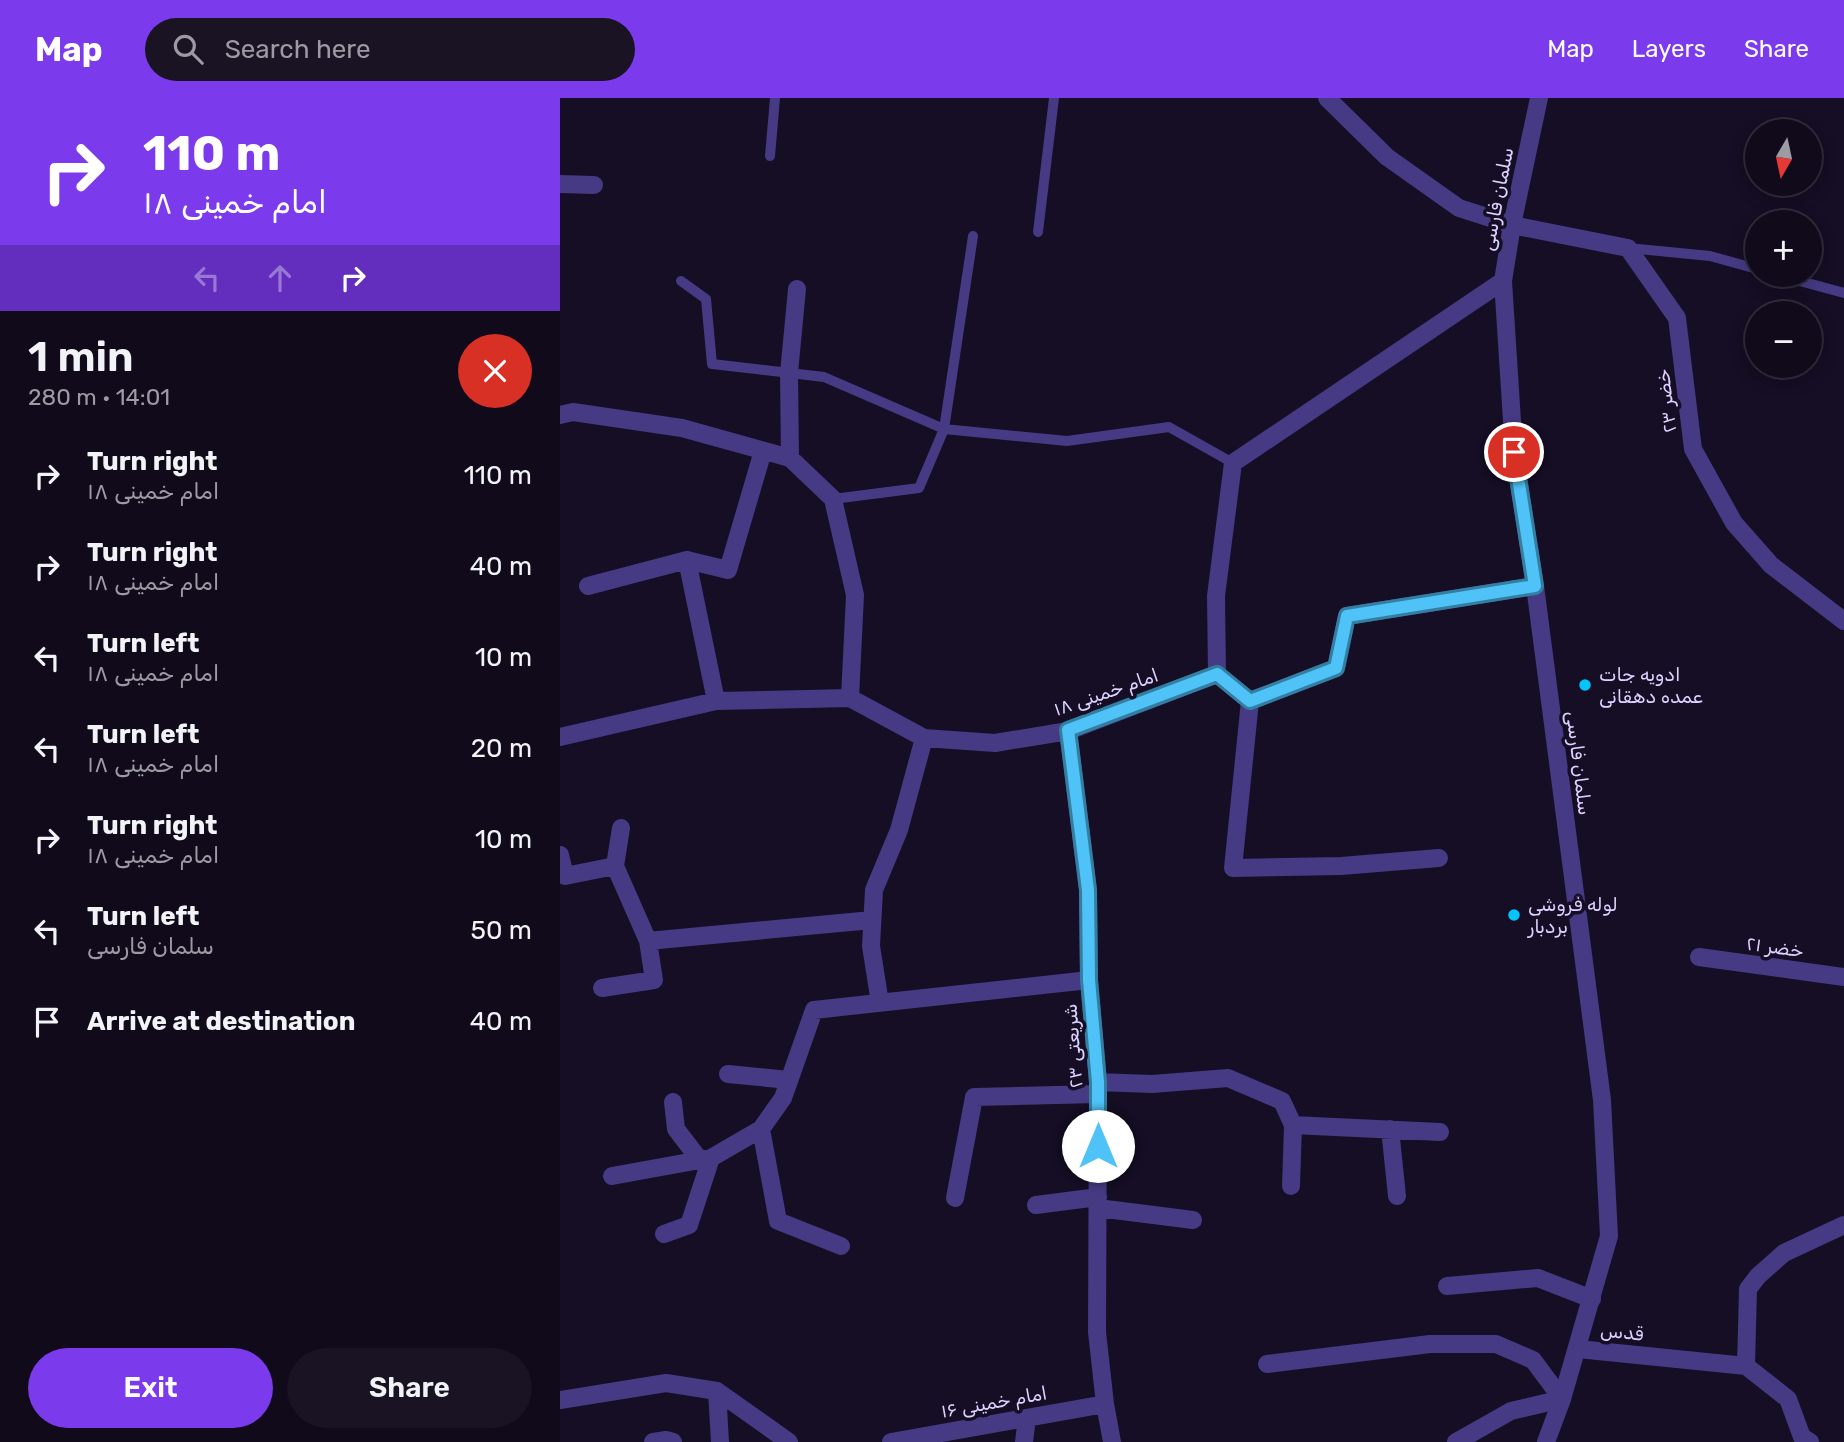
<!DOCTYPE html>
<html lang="en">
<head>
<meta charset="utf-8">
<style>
	body { margin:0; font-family:Rubik,"Noto Sans Arabic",sans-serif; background:#191324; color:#f1f3f6; height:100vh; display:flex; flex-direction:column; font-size:26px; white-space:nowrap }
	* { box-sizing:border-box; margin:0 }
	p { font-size:23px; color:#9c9aa3 }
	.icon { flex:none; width:38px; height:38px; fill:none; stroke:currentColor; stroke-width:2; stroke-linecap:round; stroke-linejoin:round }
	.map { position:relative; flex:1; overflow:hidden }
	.panel { display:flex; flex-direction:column; background:#100a1b; width:560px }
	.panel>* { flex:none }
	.hud { background:#7c3aed; color:#fff; overflow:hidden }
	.needle { width:46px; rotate:189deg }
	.controls { position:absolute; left:1185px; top:21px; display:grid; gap:14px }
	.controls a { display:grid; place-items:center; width:77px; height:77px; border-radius:50%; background:#100a1b; box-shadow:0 4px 18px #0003,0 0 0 2px #302b3a; font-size:35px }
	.pin { position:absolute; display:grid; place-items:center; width:60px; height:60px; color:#fff; margin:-30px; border:4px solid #fff; border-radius:50%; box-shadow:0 2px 7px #0007 }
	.me { position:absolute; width:77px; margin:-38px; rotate:0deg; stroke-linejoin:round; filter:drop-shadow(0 0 5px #0008) }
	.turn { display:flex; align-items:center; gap:24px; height:147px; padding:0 28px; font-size:32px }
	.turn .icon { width:91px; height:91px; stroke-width:2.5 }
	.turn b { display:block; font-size:49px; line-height:60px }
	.lanes { display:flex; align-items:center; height:66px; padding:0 28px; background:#0003; justify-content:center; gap:35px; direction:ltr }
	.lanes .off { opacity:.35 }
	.round { display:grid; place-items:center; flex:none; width:74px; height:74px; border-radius:37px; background:#191324 }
	.head { display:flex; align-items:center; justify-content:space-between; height:119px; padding:0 28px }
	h1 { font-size:42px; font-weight:600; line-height:52px }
	.cta { display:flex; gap:14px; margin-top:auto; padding:14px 28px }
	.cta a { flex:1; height:80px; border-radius:42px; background:#7c3aed; color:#fff; font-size:28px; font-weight:600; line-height:80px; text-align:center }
	.cta a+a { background:#191324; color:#f1f3f6 }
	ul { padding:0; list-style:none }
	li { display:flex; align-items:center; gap:21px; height:91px; padding:0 28px }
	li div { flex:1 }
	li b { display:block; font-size:26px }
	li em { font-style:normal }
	header { display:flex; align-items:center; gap:42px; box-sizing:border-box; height:98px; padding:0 35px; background:#7c3aed; color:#fff }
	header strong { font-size:33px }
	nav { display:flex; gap:38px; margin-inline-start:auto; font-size:24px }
	.search { width:490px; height:63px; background:#191324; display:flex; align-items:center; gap:18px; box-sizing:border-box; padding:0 24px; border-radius:38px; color:#9c9aa3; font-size:26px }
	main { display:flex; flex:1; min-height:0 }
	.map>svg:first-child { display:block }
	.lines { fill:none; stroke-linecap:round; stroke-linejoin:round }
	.service { stroke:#453a83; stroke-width:10 }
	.minor { stroke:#453a83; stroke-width:18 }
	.tertiary { stroke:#453a83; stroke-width:18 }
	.route-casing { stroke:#337fa1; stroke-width:18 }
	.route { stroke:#4fc3f7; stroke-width:12 }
	.poi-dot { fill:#02c5fb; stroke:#150e24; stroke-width:2.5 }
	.labels { text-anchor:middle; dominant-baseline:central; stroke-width:7; stroke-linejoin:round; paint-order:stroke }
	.street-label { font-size:19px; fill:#dcd2ff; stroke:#150e24 }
	.poi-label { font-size:19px; fill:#dcd2ff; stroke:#150e24; text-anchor:start }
</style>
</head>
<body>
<header>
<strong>Map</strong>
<div class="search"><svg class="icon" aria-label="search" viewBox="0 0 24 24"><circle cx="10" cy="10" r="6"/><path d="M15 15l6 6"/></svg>Search here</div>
<nav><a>Map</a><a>Layers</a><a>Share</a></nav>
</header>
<main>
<section class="panel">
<div class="hud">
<div class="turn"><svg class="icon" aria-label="right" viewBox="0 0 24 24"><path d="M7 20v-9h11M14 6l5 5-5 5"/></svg><div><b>110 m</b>امام خمینی ۱۸</div></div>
<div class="lanes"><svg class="icon off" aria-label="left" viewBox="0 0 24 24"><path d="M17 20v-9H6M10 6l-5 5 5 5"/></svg><svg class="icon off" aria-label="ahead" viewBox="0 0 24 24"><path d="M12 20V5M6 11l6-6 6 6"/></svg><svg class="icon" aria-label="right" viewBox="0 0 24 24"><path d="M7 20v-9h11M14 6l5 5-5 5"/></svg></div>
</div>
<div class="head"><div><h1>1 min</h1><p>280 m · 14:01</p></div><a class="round" style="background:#d93025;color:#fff"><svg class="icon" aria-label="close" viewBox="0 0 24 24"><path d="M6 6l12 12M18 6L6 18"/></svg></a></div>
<ul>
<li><svg class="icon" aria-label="right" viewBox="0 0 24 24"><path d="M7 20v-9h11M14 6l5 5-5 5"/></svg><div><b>Turn right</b><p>امام خمینی ۱۸</p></div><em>110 m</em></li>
<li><svg class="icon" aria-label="right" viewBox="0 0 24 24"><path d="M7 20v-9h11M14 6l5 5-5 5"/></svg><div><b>Turn right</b><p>امام خمینی ۱۸</p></div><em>40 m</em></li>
<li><svg class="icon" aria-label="left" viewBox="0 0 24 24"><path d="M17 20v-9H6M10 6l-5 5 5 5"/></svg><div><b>Turn left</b><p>امام خمینی ۱۸</p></div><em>10 m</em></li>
<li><svg class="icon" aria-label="left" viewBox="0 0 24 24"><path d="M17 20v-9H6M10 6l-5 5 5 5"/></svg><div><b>Turn left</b><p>امام خمینی ۱۸</p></div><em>20 m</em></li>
<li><svg class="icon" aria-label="right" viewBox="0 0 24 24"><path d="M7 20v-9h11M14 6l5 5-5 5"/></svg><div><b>Turn right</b><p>امام خمینی ۱۸</p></div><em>10 m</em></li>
<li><svg class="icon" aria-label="left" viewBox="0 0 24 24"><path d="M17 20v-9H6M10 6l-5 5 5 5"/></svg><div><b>Turn left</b><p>سلمان فارسی</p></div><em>50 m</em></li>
<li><svg class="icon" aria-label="arrive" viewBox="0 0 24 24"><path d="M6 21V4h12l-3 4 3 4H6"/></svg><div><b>Arrive at destination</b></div><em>40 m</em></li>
</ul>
<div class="cta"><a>Exit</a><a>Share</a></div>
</section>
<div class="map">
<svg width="1284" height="1344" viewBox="0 0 1284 1344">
	<rect width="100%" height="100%" fill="#150e24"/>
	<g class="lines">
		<path class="service" d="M210,58L215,0
			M478,134L494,0
			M1068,150L1150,158L1197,171
			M1218,177L1284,195
			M121,183L146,201L152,266L264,279L384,331L507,343L609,329L673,365
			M273,401L359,390L384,331L413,138"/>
		<path class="minor" d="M767,0L827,59L899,110L952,127L1068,150L1117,220L1133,351L1174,425L1211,467L1284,523
			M0,86L34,87
			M0,317L13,314L122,330L230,360L273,401L295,497L290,600
			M230,360L229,275L237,191
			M127,462L156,603
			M28,488L127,462L168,472L203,353
			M657,576L656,498L673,365L943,183
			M690,603L673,770L781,768L879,760
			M508,633L528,792L529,882L538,984L537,1234L545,1306L552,1344
			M0,639L156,603L290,600L364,640L435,645L508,633L657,576L690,603L776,570L787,518L975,488
			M0,757L5,778L55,768
			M88,843L312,822
			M1139,859L1284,879
			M42,890L94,882L88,843L55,768L61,730
			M320,905L311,848L314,792L339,732L364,640
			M168,976L229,982
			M538,984L592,986L668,980L722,1003L733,1027L880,1034
			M113,1004L116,1031L139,1061
			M201,1031L218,1123L281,1148
			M830,1031L837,1098
			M52,1078L151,1060L201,1031L223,1000L254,912L529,882
			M731,1088L733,1027
			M395,1100L414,999L538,996
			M476,1107L538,1099
			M538,1110L633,1122
			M104,1136L129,1127L151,1060
			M887,1188L978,1180L1032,1201
			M1018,1251L1186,1268
			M707,1266L870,1246H936L973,1262L1002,1301L951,1313L896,1344
			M1186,1268L1188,1191L1198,1178L1224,1155L1284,1127
			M1186,1268L1228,1301L1242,1339L1250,1344
			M157,1293L160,1344
			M0,1302L106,1285L157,1293L229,1344
			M93,1344L106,1342L113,1344
			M331,1344L545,1306
			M464,1344L467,1320"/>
		<path class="tertiary" d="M979,0L952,127L943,183L954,354L975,488L1042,1002L1049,1138L1002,1301L986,1344"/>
	</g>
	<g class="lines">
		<defs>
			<path id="route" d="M538,1048V984L529,882L528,792L508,632L657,576L690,603L776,570L787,518L975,488L954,354"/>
		</defs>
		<use href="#route" class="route-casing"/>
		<use href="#route" class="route"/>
	</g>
	<g class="poi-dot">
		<circle cx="1025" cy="587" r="7"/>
		<circle cx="954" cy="817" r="7"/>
	</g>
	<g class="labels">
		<g class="street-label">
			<text transform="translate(937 101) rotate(-79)">سلمان فارسی</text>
			<text transform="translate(1106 303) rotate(-97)">خضر ۲۳</text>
			<text transform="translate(546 594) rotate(-19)">امام خمینی ۱۸</text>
			<text transform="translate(1019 665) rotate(83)">سلمان فارسی</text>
			<text transform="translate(1215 849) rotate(8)">خضر ۲۱</text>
			<text transform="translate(513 948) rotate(-94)">شریعتی ۲۳</text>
			<text transform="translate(1062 1234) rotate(6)">قدس</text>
			<text transform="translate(434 1304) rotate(-10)">امام خمینی ۱۶</text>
		</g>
		<g class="poi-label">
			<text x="1039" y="576">ادویه جات‌<tspan x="1039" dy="22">عمده ‌دهقانی</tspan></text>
			<text x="968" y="806">لوله فروشی<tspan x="968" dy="22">بردبار</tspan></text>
		</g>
	</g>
</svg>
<div class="controls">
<a><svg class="needle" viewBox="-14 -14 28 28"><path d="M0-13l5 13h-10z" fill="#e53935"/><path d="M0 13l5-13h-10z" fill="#9c9aa3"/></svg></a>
<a>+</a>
<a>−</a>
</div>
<div class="pin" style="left:954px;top:354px;background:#d93025"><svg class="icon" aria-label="arrive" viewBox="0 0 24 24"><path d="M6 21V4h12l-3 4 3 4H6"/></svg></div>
<svg class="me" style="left:538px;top:1048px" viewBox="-20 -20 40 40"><circle r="19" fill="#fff"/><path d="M0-13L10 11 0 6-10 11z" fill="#4fc3f7"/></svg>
</div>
</main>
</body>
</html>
